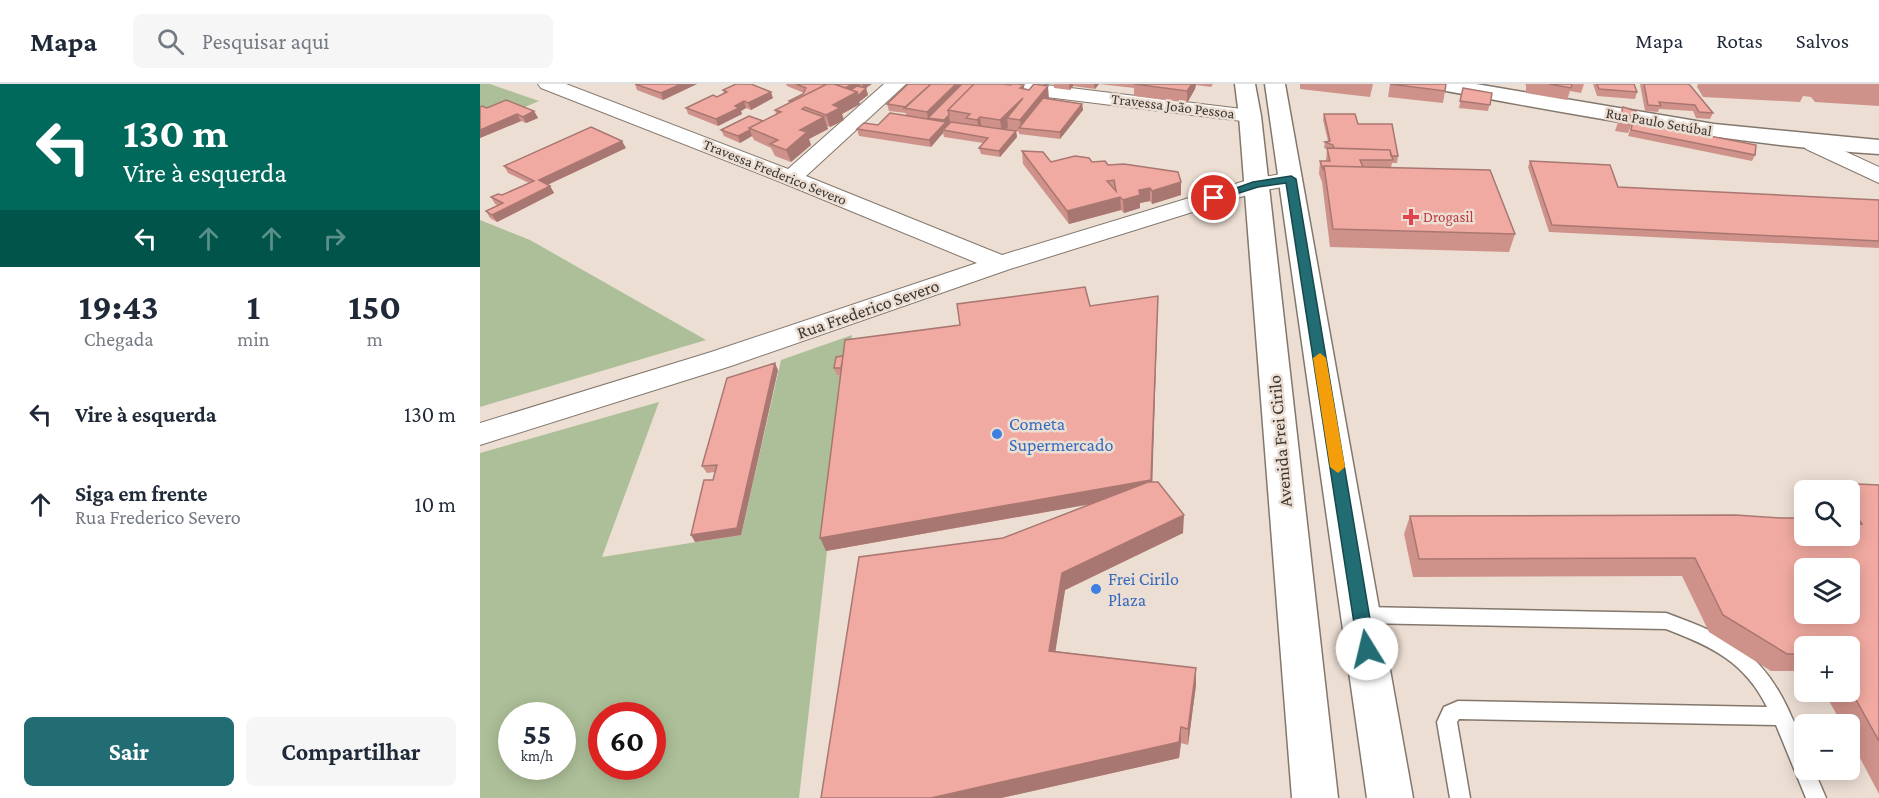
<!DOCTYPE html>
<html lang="pt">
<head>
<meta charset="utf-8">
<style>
	body { margin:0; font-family:"Crimson Pro",serif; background:#f6f6f7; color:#1f2937; height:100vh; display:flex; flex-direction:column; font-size:22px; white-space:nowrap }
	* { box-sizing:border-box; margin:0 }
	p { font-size:20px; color:#747a83 }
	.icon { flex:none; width:33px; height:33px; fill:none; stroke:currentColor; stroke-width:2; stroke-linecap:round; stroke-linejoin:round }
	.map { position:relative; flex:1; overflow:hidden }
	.side { display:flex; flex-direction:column; background:#fff; width:480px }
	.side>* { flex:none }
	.hud { background:#00695c; color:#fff; overflow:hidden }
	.tools { position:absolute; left:1314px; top:396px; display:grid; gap:12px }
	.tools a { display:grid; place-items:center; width:66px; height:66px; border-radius:9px; background:#fff; box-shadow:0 3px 15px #0003; font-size:30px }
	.speed { position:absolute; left:18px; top:618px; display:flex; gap:12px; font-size:30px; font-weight:700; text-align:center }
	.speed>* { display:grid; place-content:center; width:78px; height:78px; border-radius:50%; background:#fff; box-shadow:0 3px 15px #0003; line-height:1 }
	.speed small { font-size:15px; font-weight:400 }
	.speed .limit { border:9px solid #d22; background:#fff; color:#111 }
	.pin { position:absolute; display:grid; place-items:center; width:51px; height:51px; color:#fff; margin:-26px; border:3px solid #fff; border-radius:50%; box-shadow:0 2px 6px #0007 }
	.me { position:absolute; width:66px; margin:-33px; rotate:351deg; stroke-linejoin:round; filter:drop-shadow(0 0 4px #0008) }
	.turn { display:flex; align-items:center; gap:21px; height:126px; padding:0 24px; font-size:27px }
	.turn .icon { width:78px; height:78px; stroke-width:2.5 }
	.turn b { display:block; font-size:42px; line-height:51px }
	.lanes { display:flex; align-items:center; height:57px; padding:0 24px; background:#0003; justify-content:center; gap:30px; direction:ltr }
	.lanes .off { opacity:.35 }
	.eta { display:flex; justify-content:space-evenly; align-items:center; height:102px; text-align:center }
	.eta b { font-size:36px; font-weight:700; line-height:42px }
	.button { display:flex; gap:12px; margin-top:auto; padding:12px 24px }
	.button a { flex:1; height:69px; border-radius:9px; background:#226d73; color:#fff; font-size:24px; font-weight:700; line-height:69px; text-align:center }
	.button a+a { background:#f6f6f7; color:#1f2937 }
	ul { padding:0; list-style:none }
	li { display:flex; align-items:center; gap:18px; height:90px; padding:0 24px }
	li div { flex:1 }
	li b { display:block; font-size:22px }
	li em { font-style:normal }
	header { display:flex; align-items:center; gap:36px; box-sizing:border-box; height:84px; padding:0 30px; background:#fff; border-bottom:2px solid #e0e1e3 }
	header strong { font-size:28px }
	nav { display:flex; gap:33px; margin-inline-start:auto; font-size:21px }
	.search { width:420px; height:54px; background:#f6f6f7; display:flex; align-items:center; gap:15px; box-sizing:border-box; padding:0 21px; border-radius:9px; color:#747a83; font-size:22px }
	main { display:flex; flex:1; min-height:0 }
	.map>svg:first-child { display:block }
	.green { fill:#adbf98; fill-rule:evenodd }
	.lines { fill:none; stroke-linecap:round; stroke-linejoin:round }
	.service-casing { stroke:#83776c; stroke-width:3 }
	.minor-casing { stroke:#83776c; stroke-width:2 }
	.tertiary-casing { stroke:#83776c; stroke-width:3 }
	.primary-casing { stroke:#83776c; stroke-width:3 }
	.service { fill:#fff; fill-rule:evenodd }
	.minor { fill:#fff; fill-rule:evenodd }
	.tertiary { fill:#fff; fill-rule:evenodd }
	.primary { fill:#fff; fill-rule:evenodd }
	.wall { fill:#cf928a }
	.shaded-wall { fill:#a97771 }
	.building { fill:#f1aaa1; stroke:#a97771; stroke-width:1.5; fill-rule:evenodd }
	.route { fill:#226d73; stroke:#16474b; stroke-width:1.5 }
	.slow { fill:#f59e0b }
	.health-dot { fill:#e0444e; stroke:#ecded3; stroke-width:2 }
	.shop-dot { fill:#3f7fe0; stroke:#ecded3; stroke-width:2 }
	.labels { text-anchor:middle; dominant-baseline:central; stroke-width:5; stroke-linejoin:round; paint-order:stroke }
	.far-street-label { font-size:15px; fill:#3c3732; stroke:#ecded3 }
	.far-health-label { font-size:15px; fill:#be3a42; stroke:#ecded3; text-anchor:start }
	.street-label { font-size:18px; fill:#3c3732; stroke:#ecded3 }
	.shop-label { font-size:18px; fill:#366cbe; stroke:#ecded3; text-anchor:start }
</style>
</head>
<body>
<header>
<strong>Mapa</strong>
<div class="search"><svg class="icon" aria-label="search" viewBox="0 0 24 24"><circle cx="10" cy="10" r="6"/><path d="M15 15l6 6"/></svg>Pesquisar aqui</div>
<nav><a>Mapa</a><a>Rotas</a><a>Salvos</a></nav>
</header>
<main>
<section class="side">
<div class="hud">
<div class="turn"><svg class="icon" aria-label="left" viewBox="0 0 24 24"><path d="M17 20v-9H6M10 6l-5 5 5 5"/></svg><div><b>130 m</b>Vire à esquerda</div></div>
<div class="lanes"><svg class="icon" aria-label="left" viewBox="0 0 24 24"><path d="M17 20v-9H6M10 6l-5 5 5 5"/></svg><svg class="icon off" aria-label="ahead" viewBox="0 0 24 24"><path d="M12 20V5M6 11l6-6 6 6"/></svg><svg class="icon off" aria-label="ahead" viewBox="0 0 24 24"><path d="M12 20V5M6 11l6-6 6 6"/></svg><svg class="icon off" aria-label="right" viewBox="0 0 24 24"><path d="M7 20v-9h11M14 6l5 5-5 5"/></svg></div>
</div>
<div class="eta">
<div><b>19:43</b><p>Chegada</p></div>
<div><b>1</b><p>min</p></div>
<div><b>150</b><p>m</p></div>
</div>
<ul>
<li><svg class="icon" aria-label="left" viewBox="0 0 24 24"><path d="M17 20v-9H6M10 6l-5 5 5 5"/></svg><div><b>Vire à esquerda</b></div><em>130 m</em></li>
<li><svg class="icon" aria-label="ahead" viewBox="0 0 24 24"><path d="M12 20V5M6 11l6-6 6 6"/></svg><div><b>Siga em frente</b><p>Rua Frederico Severo</p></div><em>10 m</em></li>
</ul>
<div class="button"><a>Sair</a><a>Compartilhar</a></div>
</section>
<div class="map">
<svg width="1399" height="714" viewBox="0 0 1399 714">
	<rect width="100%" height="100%" fill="#ecded3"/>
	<path class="green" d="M0,0H10L59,17L0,42Z
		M0,136L50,156L226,256L0,323Z
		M372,251L368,278L357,291H367L319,714H0V369L179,318L122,473L261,451L301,276ZM32,632H82V682H32ZM122,632H172V682H122Z"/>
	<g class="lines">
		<defs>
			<path id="service" d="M882,523L1186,529C1245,551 1280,565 1308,625C1319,649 1324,658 1324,686H1334L1346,714H1326L1296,641L979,635L977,638L990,714H970L957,638L964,623L978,617L1287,623C1265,578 1231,562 1186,545L882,539L876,536L873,531L876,526Z"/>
			<path id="minor" d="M58,0H86L308,85L404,0H426L326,92L522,171L768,96L811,88L819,90L822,95L819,100L780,107L530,185L251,282L0,361V339L231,268L497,179L303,99L61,4Z
				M499,0H558L770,26L777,28L780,32L777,36L770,38L509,6L502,4Z
				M1334,53L1399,83V99L1326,65L1323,60L1326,55Z"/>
			<path id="tertiary" d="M951,0H996L1234,40L1399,56V70C1251,60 1107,33 961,6L954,4Z"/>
			<path id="primary" d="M755,0H775L781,32L858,714H812L759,32Z
				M785,0H805L933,714H887Z"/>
		</defs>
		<use href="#service" class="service-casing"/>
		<use href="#minor" class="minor-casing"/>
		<use href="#tertiary" class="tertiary-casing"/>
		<use href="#primary" class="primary-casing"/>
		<use href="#service" class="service"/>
		<use href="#minor" class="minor"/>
		<use href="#tertiary" class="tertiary"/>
		<use href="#primary" class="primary"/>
	</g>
	<path class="wall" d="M155,0H217L183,16L157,6Z
		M306,0H392L385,4H386L388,11L379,18L380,20L362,30L364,36L350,43L347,42L348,45L329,55L331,61L311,78L295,72L291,64L274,56L272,52L260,59L244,52L241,46L283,37L296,30L295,26L310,19L309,17L323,10L324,9L307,2Z
		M574,0H733L731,3L716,1L715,5L707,19L654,12V4L619,0L615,5L593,2L590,6L574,4Z
		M820,0H893L890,13L820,5Z
		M910,0L965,7L963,19L908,13Z
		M1045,0H1104L1101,9L1090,7L1087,16L1046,9V1Z
		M1113,0H1154L1157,8L1155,15L1117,12Z
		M1160,0H1209L1233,29L1230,35L1216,34L1213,27L1179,25L1178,28L1165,27Z
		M1218,0H1399V22L1335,18L1331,13L1323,12L1320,18L1223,13L1217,3Z
		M531,1H544V5L569,15L602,20L603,26L580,55L539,50V48L536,47L537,53L520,73L501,70L499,64L503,59L464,53L463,49L451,63L379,52L377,45L398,41L426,32V29L409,27L407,20Z
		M983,4L1012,9L1008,27L979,24Z
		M243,6L293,14L271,26L266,24L261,27L262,30L238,42L208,30L206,24L237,13L244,9Z
		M1143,23L1155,32L1148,49L1135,47Z
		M7,24L54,27L58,34L46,39L41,37L0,54Z
		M844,30L878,40L918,72L917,79H912L911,84L1035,150L1029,168L850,163L842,98L839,90L840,77H846L847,65L844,64L845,58L848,57L843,36Z
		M1153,37L1275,71L1272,77L1148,52Z
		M146,64L67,101L70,102L74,109L17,138L10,134L6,127L18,121L15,120L11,113L22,111L49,99L28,89L24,82Z
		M542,67L571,78H612L628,81L701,111L672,120L670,117L660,119V124L644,129L641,126L589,140L543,80Z
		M1050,77L1138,103L1399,116V164L1069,148L1048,83Z
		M678,212L672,398L703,449L585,506L575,567L716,584V601L708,661L701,659L699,674L521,714H341L523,454L612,420L346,467L360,291H357L354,284L363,272L480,241Z
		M298,286L261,451L215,458L235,388L227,389L222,382Z
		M1354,399L1399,401V710L1370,655V640H1362L1344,608H1370V562H1324V587H1291L1229,548L1202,492L933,493L924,450L930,432L1370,452V406H1347Z"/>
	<path class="shaded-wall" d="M201,0H217L183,16L181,9Z
		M373,0H380L381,3L368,10L359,7Z
		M382,0H392L384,5Z
		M476,0H484L448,34L447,28Z
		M589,0H593V2L590,6Z
		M614,0H619L615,5Z
		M712,0H716L715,5L707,19V7Z
		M544,1L545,13L527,34L528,43L522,49L520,36L540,4Z
		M568,2L569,15L545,44H541L540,36Z
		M386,4L388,11L379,18L380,20L362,30L364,36L350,43L346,31L353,21L377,8Z
		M291,8L293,14L271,26L268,19Z
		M264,17L266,24L261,27L262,30L238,42L236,35L255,22Z
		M602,20L603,26L580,55V48Z
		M54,27L58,34L46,39L43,33Z
		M37,30L41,37L0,54V46Z
		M469,31L470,38L467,41L468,45L463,46V49L451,63L449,56L465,40L464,36Z
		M344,33L348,45L329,55L331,61L311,78L306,66L320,46Z
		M500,33L502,45L499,48L497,36Z
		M270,46L272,52L260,59L258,52Z
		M536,47L537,53L520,73L519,67Z
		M142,57L146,64L63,103L59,96Z
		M701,98V111L672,120V107Z
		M70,102L74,109L17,138L12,131Z
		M670,104V117L660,119V124L644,129L643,116L659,106Z
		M640,113L641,126L589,140L587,127Z
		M678,212L672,409L346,467L340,454Z
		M295,279L298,286L261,451L215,458L211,451Z
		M704,431L703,449L585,506L573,583L569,567L582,489Z
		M716,584V601L708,661V645Z
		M701,643V659L699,674L521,714H451Z"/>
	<path class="building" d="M155,0H201L181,9Z
		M256,0H271L291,8L268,19L264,17L255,22L259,24L236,35L206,24L233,11L237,13L247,8L243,6Z
		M316,0H347L311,18L309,17L323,10L326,4Z
		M347,0H354L377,8L353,21L360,24L346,31L325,23L322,25L344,33L320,46L327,48L306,66L290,60L298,56L269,44L301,28L295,26Z
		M354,0H373L365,4Z
		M428,0H451L426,23L407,20Z
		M451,0H476L447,28L424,24Z
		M482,0H494L468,26L469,31L464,36L448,34Z
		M494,0H523L531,1L532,0H538L544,1L540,4L549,6L554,0L568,2L540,36L527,34L543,14L520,36L500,33L497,36L486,34L490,30L468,26Z
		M654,0H712L707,7Z
		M910,0H966L965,7Z
		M1069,0H1092L1091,4Z
		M1117,0H1154L1157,8L1119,5Z
		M1164,0H1209L1233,29L1219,28L1215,21L1179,18L1181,22L1168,21Z
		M377,2L386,4L378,12L377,8L371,6Z
		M983,4L1012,9L1010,21L980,17Z
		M563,14L602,20L580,48L539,44Z
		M26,16L54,27L43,33L37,30L0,46V23L2,22L7,24Z
		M1143,23L1156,27L1155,32L1141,30Z
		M410,29L466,38L449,56L377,45L384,39L398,41Z
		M844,30H875L878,40H912L918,72H911L910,66L854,64L853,61L845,58L850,57Z
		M269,32L283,37L269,44L270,46L258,52L241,46Z
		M1153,37L1276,61L1275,71L1151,46Z
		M471,38L536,47L519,67L499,64L508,54L463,46Z
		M111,43L142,57L59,96L70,102L12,131L6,127L23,119L11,113L18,110L22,111L54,97L24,82Z
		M847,64L910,66L913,76H880L883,83L844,82L843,85L840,77H850Z
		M542,67L563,68L571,78L595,72L609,74L612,78L625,77L628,81L644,80L698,88L701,98L672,107L670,104L659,106L660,111L643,116L640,113L587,127ZM634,96L636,107L627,97Z
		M1050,77L1130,81L1138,103L1399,116V157L1072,141Z
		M844,82L1010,86L1035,150L853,145Z
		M605,203L610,222L678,212L671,396L340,454L365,256L480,241L477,220Z
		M363,272L361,284H354L356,273Z
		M295,279L257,444L211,451L224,396H233L237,381L222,382L247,294Z
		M668,398H678L704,431L582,489L569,567L716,584L708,645L701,643L699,658L451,714H341L379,473L523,454Z
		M1354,399L1399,401V657L1370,605V562H1324V570H1307L1243,531L1215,474L939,475L930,432L1255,431L1301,434H1324V452H1370V441L1382,440L1370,422V406H1359ZM1324,484H1370V530H1324Z"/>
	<path class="route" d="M811,92L816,95L895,565L893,570L887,572L881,570L878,565L806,99L778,103L734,117L728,114L773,98Z"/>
	<path class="slow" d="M840,269L846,274L865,383L858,389L850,383L833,274Z"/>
	<path class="health-dot" d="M928 124h6v6h6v6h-6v6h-6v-6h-6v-6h6z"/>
	<g class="shop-dot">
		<circle cx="517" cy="350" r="6"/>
		<circle cx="616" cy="505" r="6"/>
	</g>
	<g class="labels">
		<g class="far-street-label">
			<text transform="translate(693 22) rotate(7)">Travessa João Pessoa</text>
			<text transform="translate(1179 38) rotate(10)">Rua Paulo Setúbal</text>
			<text transform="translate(295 88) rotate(22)">Travessa Frederico Severo</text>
		</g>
		<g class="far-health-label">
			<text x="943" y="133">Drogasil</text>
		</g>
		<g class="street-label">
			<text transform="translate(388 225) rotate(-19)">Rua Frederico Severo</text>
			<text transform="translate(800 357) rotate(-95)">Avenida Frei Cirilo</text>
		</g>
		<g class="shop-label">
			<text x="529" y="340">Cometa<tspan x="529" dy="21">Supermercado</tspan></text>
			<text x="628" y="495">Frei Cirilo<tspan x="628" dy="21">Plaza</tspan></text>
		</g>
	</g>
</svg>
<div class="tools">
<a><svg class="icon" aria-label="search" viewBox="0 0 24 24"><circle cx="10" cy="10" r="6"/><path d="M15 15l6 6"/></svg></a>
<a><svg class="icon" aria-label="layers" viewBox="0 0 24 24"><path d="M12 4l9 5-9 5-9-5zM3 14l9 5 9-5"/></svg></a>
<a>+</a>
<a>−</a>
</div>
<div class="speed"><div>55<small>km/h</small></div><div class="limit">60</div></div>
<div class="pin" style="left:734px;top:114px;background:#d93025"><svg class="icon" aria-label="arrive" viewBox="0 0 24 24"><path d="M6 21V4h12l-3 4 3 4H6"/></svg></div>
<svg class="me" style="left:887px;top:565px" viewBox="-20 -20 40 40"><circle r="19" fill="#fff"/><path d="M0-13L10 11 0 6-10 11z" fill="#226d73"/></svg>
</div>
</main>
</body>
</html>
